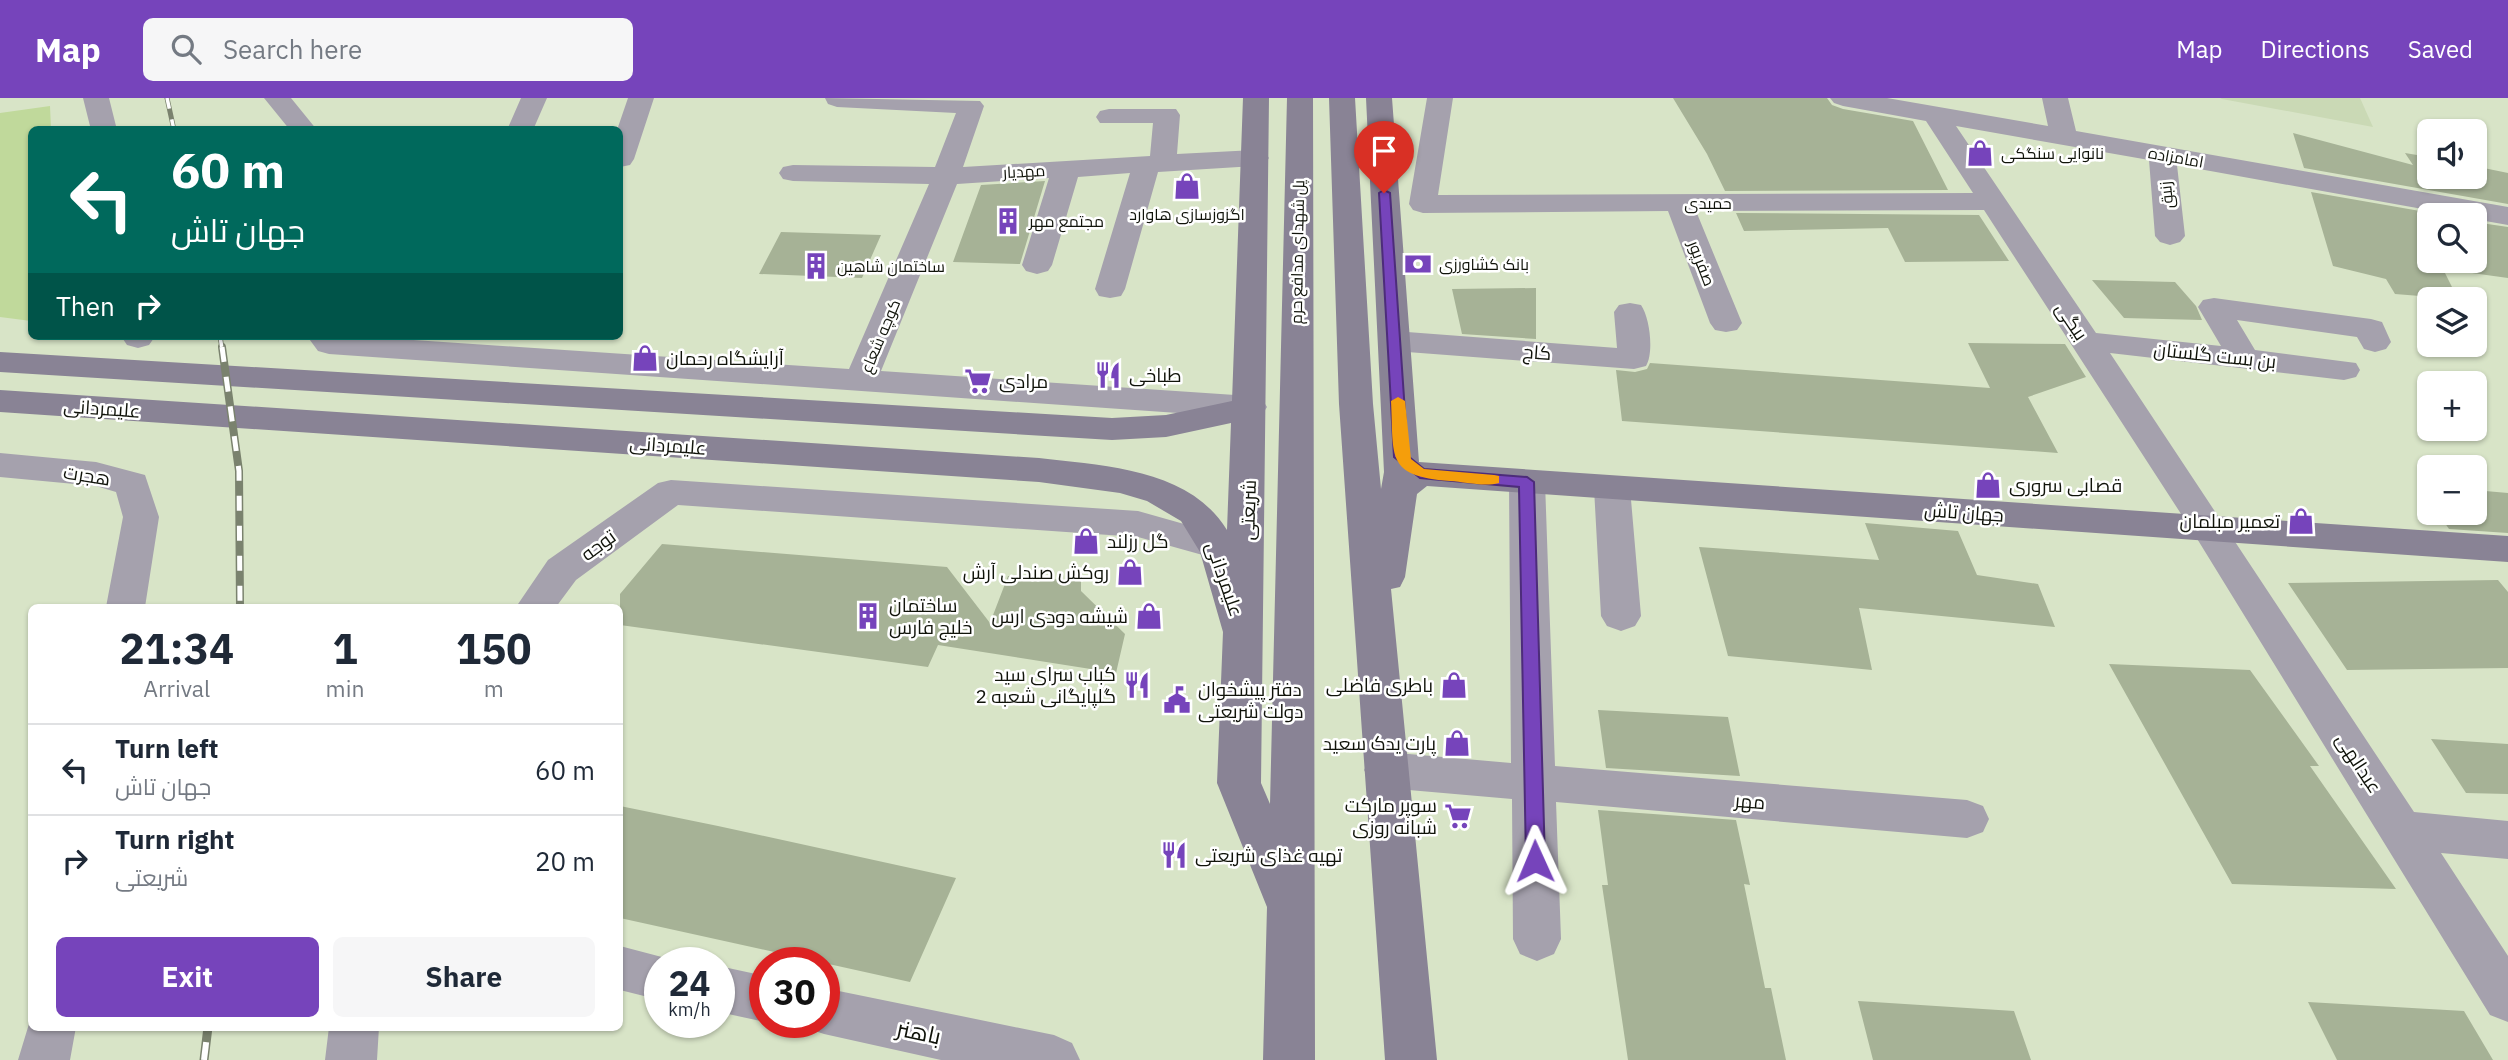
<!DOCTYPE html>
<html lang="en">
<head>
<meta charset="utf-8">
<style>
	body { margin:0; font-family:"IBM Plex Sans",Cairo,sans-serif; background:#f6f6f7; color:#1f2937; height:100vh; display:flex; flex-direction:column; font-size:26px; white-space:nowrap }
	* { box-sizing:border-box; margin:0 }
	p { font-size:23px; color:#747a83 }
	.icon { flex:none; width:38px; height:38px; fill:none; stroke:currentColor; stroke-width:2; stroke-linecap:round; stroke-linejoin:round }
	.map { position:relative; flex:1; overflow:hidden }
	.drawer { position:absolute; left:28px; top:506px; width:595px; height:427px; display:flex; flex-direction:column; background:#fff; border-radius:10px; box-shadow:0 2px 5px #0004 }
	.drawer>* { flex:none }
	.guide { position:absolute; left:28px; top:28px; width:595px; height:214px; border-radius:10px; box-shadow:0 2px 5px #0004; background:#00695c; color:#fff; overflow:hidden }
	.fabs { position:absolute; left:2417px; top:21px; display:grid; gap:14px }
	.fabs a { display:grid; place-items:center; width:70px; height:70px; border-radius:10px; background:#fff; box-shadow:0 2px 5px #0004; font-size:35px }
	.speed { position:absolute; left:644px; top:849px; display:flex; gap:14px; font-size:35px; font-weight:700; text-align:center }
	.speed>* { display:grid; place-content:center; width:91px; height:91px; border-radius:50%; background:#fff; box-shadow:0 2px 5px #0004; line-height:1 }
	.speed small { font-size:18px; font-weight:400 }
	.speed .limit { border:10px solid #d22; background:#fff; color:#111 }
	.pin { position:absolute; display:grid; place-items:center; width:60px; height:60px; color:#fff; margin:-72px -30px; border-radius:50% 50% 50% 0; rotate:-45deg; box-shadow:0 0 7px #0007 }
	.pin .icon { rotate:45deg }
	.me { position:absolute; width:77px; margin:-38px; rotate:359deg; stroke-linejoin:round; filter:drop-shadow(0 0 5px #0008) }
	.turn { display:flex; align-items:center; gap:24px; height:147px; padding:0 28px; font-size:32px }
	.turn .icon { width:91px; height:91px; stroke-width:2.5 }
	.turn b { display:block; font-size:49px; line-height:60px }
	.then { display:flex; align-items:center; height:66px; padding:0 28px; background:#0003; gap:14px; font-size:26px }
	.eta { display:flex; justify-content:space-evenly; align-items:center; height:119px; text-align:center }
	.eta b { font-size:42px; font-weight:700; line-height:49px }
	.button { display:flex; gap:14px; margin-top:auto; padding:14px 28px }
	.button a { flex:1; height:80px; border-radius:10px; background:#7644bb; color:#fff; font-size:28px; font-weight:700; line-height:80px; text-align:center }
	.button a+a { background:#f6f6f7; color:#1f2937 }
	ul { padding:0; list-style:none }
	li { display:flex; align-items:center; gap:21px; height:91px; padding:0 28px; border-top:2px solid #e0e1e3 }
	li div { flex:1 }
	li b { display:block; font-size:26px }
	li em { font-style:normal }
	header { display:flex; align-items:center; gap:42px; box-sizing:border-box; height:98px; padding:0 35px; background:#7644bb; color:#fff }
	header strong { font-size:33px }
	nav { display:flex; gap:38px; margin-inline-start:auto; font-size:24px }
	.search { width:490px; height:63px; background:#f6f6f7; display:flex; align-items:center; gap:18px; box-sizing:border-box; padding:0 24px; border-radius:10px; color:#747a83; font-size:26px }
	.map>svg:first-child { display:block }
	.built { fill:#cad9b5 }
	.green { fill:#c0d99b }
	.building { fill:#a6b296 }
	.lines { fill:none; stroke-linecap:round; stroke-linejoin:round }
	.street { fill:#a5a1ad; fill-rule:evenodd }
	.secondary { fill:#898395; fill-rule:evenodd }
	.rail-far2-casing { stroke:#7a826e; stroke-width:5 }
	.rail-far1-casing { stroke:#7a826e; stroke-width:8 }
	.rail-casing { stroke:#7a826e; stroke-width:9 }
	.rail-far2 { stroke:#fff; stroke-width:3.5; stroke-dasharray:11; stroke-linecap:butt }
	.rail-far1 { stroke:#fff; stroke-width:5; stroke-dasharray:15; stroke-linecap:butt }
	.rail { stroke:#fff; stroke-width:6; stroke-dasharray:18; stroke-linecap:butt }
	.route { fill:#7644bb; stroke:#4d2c7a; stroke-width:2 }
	.slow { fill:#f59e0b }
	.labels { text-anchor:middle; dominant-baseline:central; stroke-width:5; stroke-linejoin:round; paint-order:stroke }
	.far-poi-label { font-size:16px; fill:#10130a; stroke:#fff; text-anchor:start }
	.far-street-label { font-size:16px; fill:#10130a; stroke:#fff }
	.street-label { font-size:19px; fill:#10130a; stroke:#fff }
	.poi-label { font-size:19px; fill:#10130a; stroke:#fff; text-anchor:start }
	.near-street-label { font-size:23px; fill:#10130a; stroke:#fff }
</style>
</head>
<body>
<header>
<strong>Map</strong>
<div class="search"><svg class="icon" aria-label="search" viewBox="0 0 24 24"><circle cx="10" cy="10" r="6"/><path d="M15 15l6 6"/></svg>Search here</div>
<nav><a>Map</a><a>Directions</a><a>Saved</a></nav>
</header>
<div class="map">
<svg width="2508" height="962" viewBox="0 0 2508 962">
	<rect width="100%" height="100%" fill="#d8e4c7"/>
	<path class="built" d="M2220,0H2360L2373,29L2222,1Z"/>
	<path class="green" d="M50,8L51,31L32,32L31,223L0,219V15Z"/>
	<path class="building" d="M1673,0H1827L1832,7L1843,11L1913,23L1948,92L1725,93L1707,56Z
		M2293,35L2413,67L2405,55L2429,59V79H2474V68L2508,75V106L2304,70Z
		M1045,83L1020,166L953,164L981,87Z
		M2311,94L2443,117H2429V163H2474V124L2508,129V180L2443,171L2458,201L2395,196L2386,181L2333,168Z
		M1736,115L1979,117L2009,163L1905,164L1888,130L1744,133Z
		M781,134L881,137L862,180L759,176Z
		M2092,182L2175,184L2196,208L2202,222L2124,220Z
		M1536,190V241L1462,236L1452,191Z
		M1968,245L2065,246L2086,279L2028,299L2058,355L1622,323L1616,272L1635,274L1647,271L1650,265L1990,290Z
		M2474,392L2508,395V435L2449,431L2438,415H2474Z
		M1865,425L1958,433L1977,477L2038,486L2055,529L1859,510L1872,572L1728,558L1699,449L1879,462Z
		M662,446L947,469L990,525L1008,478L1081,483V493L1125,536L1116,575L938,547L928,569L620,527V496Z
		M2498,482L2508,494V570L2347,572L2288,485Z
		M2109,566L2250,572L2319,668H2310L2396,791L2232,786Z
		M1598,612L1728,619L1740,678L1606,670Z
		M2431,641L2508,646V696L2466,695Z
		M620,708L718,728L956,780L910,884L620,820Z
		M1598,712L1736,722L1750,787L1744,786L1765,890H1771L1786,962H1628L1602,787H1608Z
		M1858,903L2014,913L2031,962H1873Z
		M2308,904L2464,913L2493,962H2337Z"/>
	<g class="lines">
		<path class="street" d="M83,0H109L117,32H91Z
			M264,0H291L317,32H290Z
			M521,0H547L533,32H507Z
			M628,0H654L634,61L630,67L620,69V32H617Z
			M825,0L980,3L984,8L963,69L1150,58L1153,25H1100L1096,19L1100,13L1109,11H1176L1180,17L1177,56L1255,52L1265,54L1269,60L1265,66L1255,68L1158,74L1125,191L1121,198L1110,200L1099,198L1095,191L1130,75L1078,79L1052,167L1048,173L1037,176L1026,173L1022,167L1049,80L957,86L881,273L1250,298L1262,301L1267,309L1262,317L1250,320L329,256L318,253L307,238H354L849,271L929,86L793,83L783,81L779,75L783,69L793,67L935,69L956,15L837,9L828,6Z
			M1427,0H1453L1438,97L1973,95L1926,23L1843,8L1834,5L1830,0H1887L2048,28L2042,0H2068L2076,33L2508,109V127L2474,121V117H2456L2177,67L2185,138L2180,144L2170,147L2160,144L2155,138L2149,62L1956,28L2096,235L2221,248L2198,209L2203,202L2214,200L2371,221L2382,224L2391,244L2386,251L2375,254L2364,251L2357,239L2237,222L2255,252L2356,265L2360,272L2356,279L2344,282L2110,255L2414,714L2508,723V761L2441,755L2508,858V924L2490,917L2196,439L1984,112L1696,113L1742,225L1737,232L1726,234L1715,232L1710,225L1668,113L1423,115L1413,112L1409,106Z
			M1630,205L1641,207C1650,220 1654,255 1646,268L1634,271L1394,253L1383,250L1378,243L1383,236L1394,233L1617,250L1614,214L1619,207Z
			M121,238H153L154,240L149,247L138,250L127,247Z
			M0,355L96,364L145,377L159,419L145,509H106L123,419L116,394L96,388L0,379Z
			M1527,372L1540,375L1545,384L1555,668L1967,702L1983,708L1989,721L1983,734L1967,740L1556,704L1561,841L1554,856L1537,863L1520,856L1513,841L1512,701L1386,690L1371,685L1364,672L1371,659L1386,654L1511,665L1509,384L1514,375Z
			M1612,378L1625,381L1630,390L1641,518L1635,528L1621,533L1607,528L1601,518L1594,390L1599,381Z
			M671,382L1138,413L1230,439L1236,448L1230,457L1217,461L1138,439L678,407L576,482L556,509H516L548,462L658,385Z
			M620,848L677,863L660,864V902L620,892Z
			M719,868L765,878V924L719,914Z
			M824,890L1054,937L1072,945L1080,962H941L824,936L806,930L804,924H824Z
			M32,916V929H76L70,962H18Z
			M329,929H379L377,962H325Z"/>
		<path class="secondary" d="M1243,0H1269L1261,685L1270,706L1287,0H1313L1315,962H1263L1267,809L1217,685L1223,534L1200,454L1181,423L1147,403L1120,395L1039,384L0,314V292L1039,360C1104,368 1189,370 1227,432L1231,325L1166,339L1112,342L0,274V254L1112,320L1166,317L1232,303Z
			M1329,0H1355L1373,306L1381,391L1384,374L1366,0H1392L1419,364L2508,438V464L1427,388L1417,396L1405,479L1400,489L1391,491L1437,962H1385L1339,306Z"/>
		<defs>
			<path id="rail-far2" d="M167,0L174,32
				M220,238L222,251"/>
			<path id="rail-far1" d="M222,249L239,373L240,509"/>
			<path id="rail" d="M204,962L208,929"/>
		</defs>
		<use href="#rail-far2" class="rail-far2-casing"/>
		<use href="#rail-far1" class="rail-far1-casing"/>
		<use href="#rail" class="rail-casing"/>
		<use href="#rail-far2" class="rail-far2"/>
		<use href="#rail-far1" class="rail-far1"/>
		<use href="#rail" class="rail"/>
	</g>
	<path class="route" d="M1384,92L1390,95L1408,358L1424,371L1527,379L1534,384L1545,763L1542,769H1529L1526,763L1519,389L1420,380L1394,359L1379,95Z"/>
	<path class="slow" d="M1398,299L1405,303L1411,361L1424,371L1494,377L1499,378V385C1484,389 1465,384 1450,383C1385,378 1394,359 1391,303Z"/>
	<defs>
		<symbol id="shop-bare" viewBox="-9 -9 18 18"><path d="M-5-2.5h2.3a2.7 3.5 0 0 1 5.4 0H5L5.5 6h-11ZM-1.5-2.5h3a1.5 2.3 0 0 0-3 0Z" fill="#7644bb" stroke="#fff" stroke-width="2.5" paint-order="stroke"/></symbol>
		<symbol id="building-bare" viewBox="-9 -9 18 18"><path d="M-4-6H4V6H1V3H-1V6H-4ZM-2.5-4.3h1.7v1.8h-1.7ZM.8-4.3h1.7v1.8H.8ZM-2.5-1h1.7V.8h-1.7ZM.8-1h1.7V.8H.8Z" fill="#7644bb" stroke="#fff" stroke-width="2.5" paint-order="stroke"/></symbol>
		<symbol id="bank-bare" viewBox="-9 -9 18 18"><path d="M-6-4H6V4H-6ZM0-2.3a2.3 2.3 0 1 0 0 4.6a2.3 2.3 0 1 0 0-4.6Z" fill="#7644bb" stroke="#fff" stroke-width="2.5" paint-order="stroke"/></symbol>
		<symbol id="restaurant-bare" viewBox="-9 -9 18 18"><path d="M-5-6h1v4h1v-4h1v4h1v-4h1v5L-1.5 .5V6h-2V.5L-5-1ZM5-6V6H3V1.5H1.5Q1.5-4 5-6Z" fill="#7644bb" stroke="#fff" stroke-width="2.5" paint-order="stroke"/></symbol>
		<symbol id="supermarket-bare" viewBox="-9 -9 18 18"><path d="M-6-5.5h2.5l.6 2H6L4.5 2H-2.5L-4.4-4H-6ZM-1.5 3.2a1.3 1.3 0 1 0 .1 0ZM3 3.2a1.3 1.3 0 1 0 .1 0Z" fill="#7644bb" stroke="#fff" stroke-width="2.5" paint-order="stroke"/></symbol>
		<symbol id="civic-bare" viewBox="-9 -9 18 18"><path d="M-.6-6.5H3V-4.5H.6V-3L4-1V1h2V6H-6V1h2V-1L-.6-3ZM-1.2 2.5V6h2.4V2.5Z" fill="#7644bb" stroke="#fff" stroke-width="2.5" paint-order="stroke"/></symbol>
	</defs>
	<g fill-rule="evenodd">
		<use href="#shop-bare" x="1961" y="36" width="38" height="38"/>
		<use href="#shop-bare" x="1168" y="69" width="38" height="38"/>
		<use href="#building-bare" x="989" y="104" width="38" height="38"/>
		<use href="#bank-bare" x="1399" y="147" width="38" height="38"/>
		<use href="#building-bare" x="797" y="149" width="38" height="38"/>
		<use href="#shop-bare" x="626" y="241" width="38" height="38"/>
		<use href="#restaurant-bare" x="1089" y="258" width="38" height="38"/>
		<use href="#supermarket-bare" x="959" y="264" width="38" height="38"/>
		<use href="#shop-bare" x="1969" y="368" width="38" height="38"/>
		<use href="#shop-bare" x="2282" y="404" width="38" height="38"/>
		<use href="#shop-bare" x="1067" y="424" width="38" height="38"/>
		<use href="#shop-bare" x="1111" y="455" width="38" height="38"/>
		<use href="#building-bare" x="849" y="499" width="38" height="38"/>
		<use href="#shop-bare" x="1130" y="499" width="38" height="38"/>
		<use href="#restaurant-bare" x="1118" y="568" width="38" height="38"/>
		<use href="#shop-bare" x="1435" y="568" width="38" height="38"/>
		<use href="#civic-bare" x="1158" y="583" width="38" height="38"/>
		<use href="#shop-bare" x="1438" y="626" width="38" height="38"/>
		<use href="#supermarket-bare" x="1439" y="699" width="38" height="38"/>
		<use href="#restaurant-bare" x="1155" y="738" width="38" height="38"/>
	</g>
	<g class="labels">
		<g class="far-poi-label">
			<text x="2001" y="55">نانوایی سنگکی</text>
			<text x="1187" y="116" text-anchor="middle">اگزوزسازی هاوارد</text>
			<text x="1029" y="123">مجتمع مهر</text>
			<text x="1439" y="166">بانک کشاورزی</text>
			<text x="837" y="168">ساختمان شاهین</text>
		</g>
		<g class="far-street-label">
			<text transform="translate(2176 59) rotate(10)">امامزاده</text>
			<text transform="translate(1024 73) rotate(-3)">مهدیار</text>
			<text transform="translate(2166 97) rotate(-96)">زنبق</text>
			<text x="1708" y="105">حمیدی</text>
			<text transform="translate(1297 154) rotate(-89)">پل شهدای مدافع حرم</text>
			<text transform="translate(1702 165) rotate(69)">صفرپور</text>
			<text transform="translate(880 238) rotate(-67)">کوچه شعاع</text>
		</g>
		<g class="street-label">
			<text transform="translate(2072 223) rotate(56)">بیگی</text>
			<text transform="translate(1537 254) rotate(4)">کاج</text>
			<text transform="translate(2215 257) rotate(6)">بن بست گلستان</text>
			<text transform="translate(102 310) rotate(4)">علیمردانی</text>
			<text transform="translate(668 347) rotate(4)">علیمردانی</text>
			<text transform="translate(87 377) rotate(9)">هجرت</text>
			<text transform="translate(1248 412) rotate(-88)">شریعتی</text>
			<text transform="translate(1964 414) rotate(4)">جهان تاش</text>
			<text transform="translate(598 447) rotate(-36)">توجه</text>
			<text transform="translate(1225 481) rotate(71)">علیمردانی</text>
			<text transform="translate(2359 665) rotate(57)">عبدالهی</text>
			<text transform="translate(1750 703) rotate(5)">مهر</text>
		</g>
		<g class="poi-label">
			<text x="666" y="260">آرایشگاه رحمان</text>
			<text x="1129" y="277">طباخی</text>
			<text x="999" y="283">مرادی</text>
			<text x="2009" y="387">قصابی سروری</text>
			<text x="2280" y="423" text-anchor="end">تعمیر مبلمان</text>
			<text x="1107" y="443">گل رزلند</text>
			<text x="1109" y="474" text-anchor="end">روکش صندلی آرش</text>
			<text x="889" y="507">ساختمان<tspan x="889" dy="22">خلیج فارس</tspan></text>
			<text x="1128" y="518" text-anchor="end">شیشه دودی ارس</text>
			<text x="1116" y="576" text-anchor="end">کباب سرای سید<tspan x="1116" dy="22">گلپایگانی شعبه 2</tspan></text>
			<text x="1433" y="587" text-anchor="end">باطری فاضلی</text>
			<text x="1198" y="591">دفتر پیشخوان<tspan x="1198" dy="22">دولت شریعتی</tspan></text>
			<text x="1436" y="645" text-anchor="end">پارت یدک سعید</text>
			<text x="1437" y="707" text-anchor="end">سوپر مارکت<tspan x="1437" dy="22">شبانه روزی</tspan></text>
			<text x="1195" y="757">تهیه غذای شریعتی</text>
		</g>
		<g class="near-street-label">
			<text transform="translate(919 933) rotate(12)">باهنر</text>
		</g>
	</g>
</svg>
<div class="fabs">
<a><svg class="icon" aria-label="sound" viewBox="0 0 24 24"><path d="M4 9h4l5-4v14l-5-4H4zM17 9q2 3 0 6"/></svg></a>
<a><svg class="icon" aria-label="search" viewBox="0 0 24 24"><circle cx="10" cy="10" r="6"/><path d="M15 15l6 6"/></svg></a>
<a><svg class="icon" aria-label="layers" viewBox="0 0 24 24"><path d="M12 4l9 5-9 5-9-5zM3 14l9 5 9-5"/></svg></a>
<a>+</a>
<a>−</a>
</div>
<div class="speed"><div>24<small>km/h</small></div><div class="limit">30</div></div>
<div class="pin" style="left:1384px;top:95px;background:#d93025"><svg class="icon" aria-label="arrive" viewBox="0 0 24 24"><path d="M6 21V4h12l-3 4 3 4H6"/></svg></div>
<svg class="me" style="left:1535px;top:763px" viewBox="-20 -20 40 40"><path d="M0-17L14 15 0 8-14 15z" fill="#7644bb" stroke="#fff" stroke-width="4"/></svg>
<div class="guide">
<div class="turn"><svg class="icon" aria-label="left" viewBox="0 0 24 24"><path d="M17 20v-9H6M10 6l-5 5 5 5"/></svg><div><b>60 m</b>جهان تاش</div></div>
<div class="then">Then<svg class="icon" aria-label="right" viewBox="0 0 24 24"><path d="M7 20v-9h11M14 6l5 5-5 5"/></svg></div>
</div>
<section class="drawer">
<div class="eta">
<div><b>21:34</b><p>Arrival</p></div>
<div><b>1</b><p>min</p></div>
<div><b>150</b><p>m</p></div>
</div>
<ul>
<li><svg class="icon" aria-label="left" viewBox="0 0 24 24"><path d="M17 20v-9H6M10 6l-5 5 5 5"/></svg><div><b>Turn left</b><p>جهان تاش</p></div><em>60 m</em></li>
<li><svg class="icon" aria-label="right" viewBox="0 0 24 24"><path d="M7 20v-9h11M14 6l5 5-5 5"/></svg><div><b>Turn right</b><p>شریعتی</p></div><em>20 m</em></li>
</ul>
<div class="button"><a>Exit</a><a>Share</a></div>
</section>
</div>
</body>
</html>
